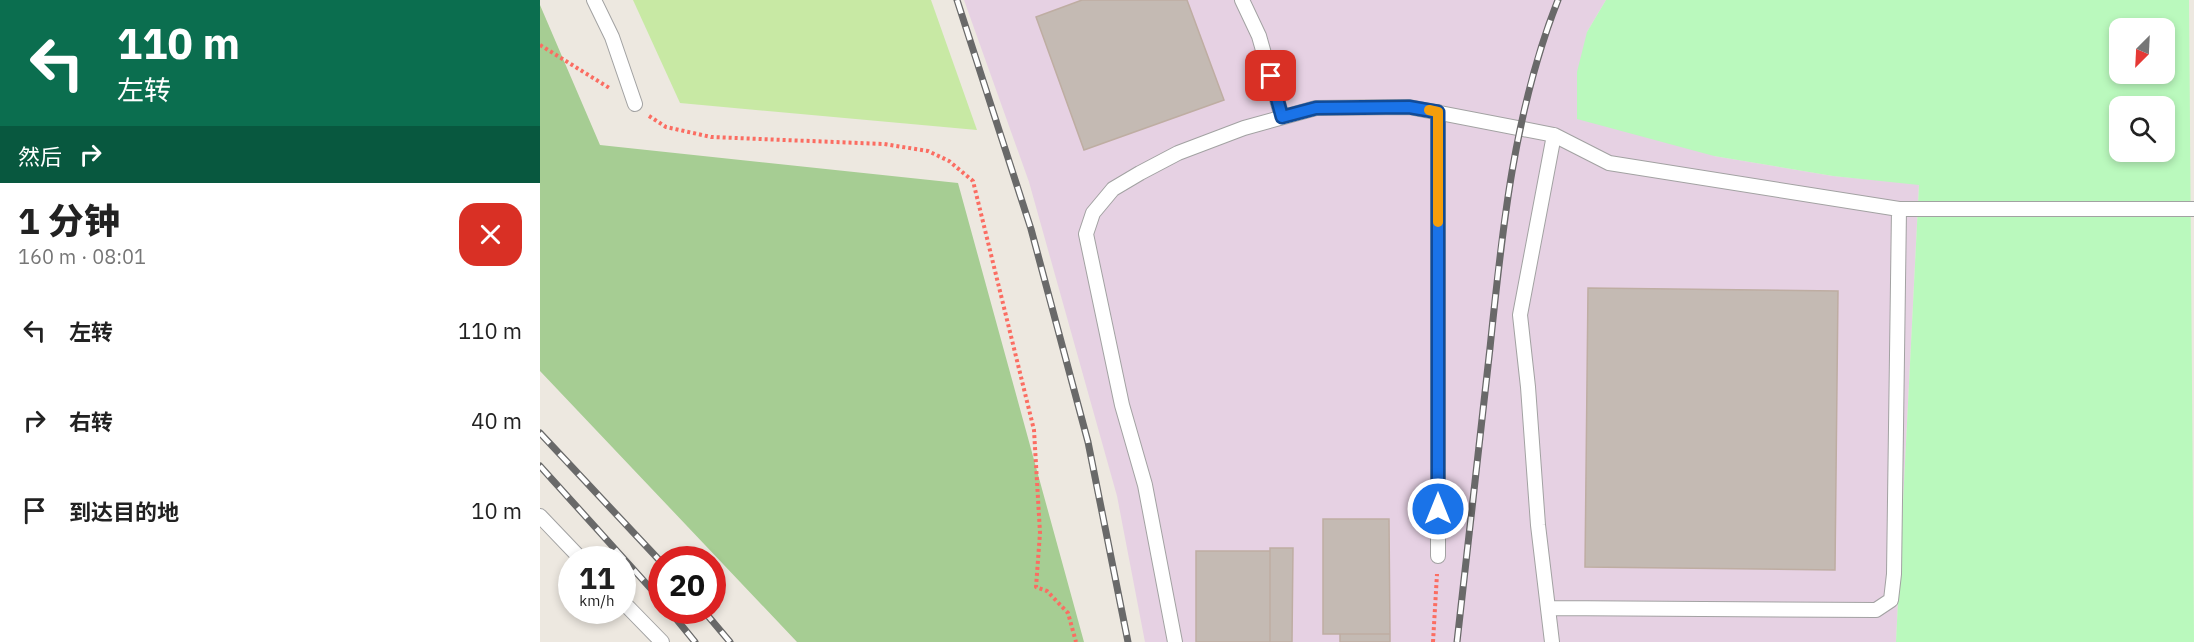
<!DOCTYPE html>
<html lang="zh">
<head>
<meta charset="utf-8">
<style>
	body { margin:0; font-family:"IBM Plex Sans","Noto Sans SC",sans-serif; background:#f6f6f6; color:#222; height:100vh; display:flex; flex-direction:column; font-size:22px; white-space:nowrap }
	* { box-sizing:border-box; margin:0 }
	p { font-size:20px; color:#767676 }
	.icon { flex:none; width:33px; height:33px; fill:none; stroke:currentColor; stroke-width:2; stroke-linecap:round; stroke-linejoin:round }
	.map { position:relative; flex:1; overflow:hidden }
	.sheet { display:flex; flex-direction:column; background:#fff; width:540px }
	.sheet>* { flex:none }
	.hud { background:#0b6e4f; color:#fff; overflow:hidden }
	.needle { width:39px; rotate:204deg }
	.buttons { position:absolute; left:1569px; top:18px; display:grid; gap:12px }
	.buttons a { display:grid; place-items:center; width:66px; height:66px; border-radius:12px; background:#fff; box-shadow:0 3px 9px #0003; font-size:30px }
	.speed { position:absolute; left:18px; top:546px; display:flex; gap:12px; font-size:30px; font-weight:700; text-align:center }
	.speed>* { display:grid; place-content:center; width:78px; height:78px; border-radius:50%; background:#fff; box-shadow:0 3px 9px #0003; line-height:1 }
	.speed small { font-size:15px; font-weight:400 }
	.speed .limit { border:9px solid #d22; background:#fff; color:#111 }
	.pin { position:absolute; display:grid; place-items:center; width:51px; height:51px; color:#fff; margin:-26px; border-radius:12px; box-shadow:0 3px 9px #0006 }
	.me { position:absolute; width:66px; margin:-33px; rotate:0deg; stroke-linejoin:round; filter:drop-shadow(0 0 4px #0008) }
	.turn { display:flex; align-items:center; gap:21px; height:126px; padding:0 18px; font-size:27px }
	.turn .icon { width:78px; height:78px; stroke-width:2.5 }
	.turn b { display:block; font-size:42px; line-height:51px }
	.then { display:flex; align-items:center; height:57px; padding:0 18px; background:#0003; gap:12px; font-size:22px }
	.round { display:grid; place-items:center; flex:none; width:63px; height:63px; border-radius:18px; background:#f6f6f6 }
	.summary { display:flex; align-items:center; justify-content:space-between; height:102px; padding:0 18px }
	h1 { font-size:36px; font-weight:800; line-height:45px }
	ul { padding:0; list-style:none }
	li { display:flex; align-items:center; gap:18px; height:90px; padding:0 18px }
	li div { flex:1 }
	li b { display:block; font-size:22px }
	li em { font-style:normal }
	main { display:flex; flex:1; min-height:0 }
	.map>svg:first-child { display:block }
	.industrial { fill:#e6d1e3 }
	.grass { fill:#c8e9a4 }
	.forest { fill:#a6cd93 }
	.park { fill:#baf9bd; fill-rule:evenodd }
	.building { fill:#c4bab3; stroke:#beada2; stroke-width:1.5 }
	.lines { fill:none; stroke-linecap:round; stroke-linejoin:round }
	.lane-casing { stroke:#a2a2a2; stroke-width:16 }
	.path { stroke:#fb6d62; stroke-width:4; stroke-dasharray:3 3; stroke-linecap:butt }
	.lane { stroke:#fff; stroke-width:14 }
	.rail-casing { stroke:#696969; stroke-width:7 }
	.rail { stroke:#fff; stroke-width:4.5; stroke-dasharray:14; stroke-linecap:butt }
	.route-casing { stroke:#114b97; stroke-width:15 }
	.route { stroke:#1a73e8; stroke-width:10 }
	.slow { stroke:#f59e0b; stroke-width:10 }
</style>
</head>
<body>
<main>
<section class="sheet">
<div class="hud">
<div class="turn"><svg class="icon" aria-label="left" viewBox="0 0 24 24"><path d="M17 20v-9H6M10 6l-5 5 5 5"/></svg><div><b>110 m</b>左转</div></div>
<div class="then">然后<svg class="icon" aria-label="right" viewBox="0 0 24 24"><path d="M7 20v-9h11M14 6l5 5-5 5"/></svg></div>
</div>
<div class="summary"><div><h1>1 分钟</h1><p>160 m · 08:01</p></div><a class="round" style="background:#d93025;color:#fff"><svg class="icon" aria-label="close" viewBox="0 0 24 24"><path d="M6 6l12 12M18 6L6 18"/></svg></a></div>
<ul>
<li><svg class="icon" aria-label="left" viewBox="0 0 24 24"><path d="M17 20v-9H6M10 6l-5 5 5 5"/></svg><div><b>左转</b></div><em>110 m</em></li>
<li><svg class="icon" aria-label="right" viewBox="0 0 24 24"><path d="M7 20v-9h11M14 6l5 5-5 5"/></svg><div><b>右转</b></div><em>40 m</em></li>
<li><svg class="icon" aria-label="arrive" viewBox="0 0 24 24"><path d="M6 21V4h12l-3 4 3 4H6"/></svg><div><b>到达目的地</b></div><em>10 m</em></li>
</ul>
</section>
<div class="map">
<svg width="1654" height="642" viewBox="0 0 1654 642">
	<rect width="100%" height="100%" fill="#ede8e0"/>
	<path class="industrial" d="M424,0H1066L1047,32L1174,156L1293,176L1379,184L1356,642H605L577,496L489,182Z"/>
	<path class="grass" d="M93,0H391L437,130L140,103Z"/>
	<path class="forest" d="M0,5L60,145L418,183L544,642H257L0,371Z"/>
	<path class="park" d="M1066,0H1649L1654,642H1356L1379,185L1293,176L1174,156L1037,119V72L1047,32ZM1580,28H1624V74H1580ZM1580,106H1624V152H1580Z"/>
	<path class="building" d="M542,0H647L684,100L544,150L496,17Z
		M1048,288L1298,291L1295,570L1045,567Z
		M783,519H849L850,634H783Z
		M730,548H753L752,642H730Z
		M656,551H730V642H656Z
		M800,634H850V642H800Z"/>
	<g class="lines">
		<defs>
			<path id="lane" d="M54,0L72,37L95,104
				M702,0L719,36L742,117
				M0,516L42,560
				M898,556V112
				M82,601L122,642
				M1008,608L1336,610L1351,600L1354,574L1359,209
				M635,642L605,485L582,405L546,234L553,213L573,189L600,173L638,153L704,128L776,108L869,107L1014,135L1069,163L1359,209H1654
				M1012,642L998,525L988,387L980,315L1014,135"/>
		</defs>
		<use href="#lane" class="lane-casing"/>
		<path class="path" d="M0,45L71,89
			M109,116L126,127L171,137L344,144L388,151L409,161L433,181L494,430L500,533L496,587L507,591L528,613L536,642
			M893,642L897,574"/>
		<use href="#lane" class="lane"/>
		<defs>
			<path id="rail" d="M417,0L491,229L548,442L588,642
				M0,433L122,563
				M0,466L122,601
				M129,610L155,642
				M163,610L190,642
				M917,642C928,544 939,446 950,348C962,231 974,111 1018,0"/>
		</defs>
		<use href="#rail" class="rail-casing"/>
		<use href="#rail" class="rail"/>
	</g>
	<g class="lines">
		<defs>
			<path id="route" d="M731,76L742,117L776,108L869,107L898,112V509"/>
		</defs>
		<use href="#route" class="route-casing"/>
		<use href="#route" class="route"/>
		<path class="slow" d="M889,110L898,112V222"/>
	</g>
</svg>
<div class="buttons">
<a><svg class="needle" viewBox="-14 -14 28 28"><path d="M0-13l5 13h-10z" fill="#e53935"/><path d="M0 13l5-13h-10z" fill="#767676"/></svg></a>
<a><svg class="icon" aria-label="search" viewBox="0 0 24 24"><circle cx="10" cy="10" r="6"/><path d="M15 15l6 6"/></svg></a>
</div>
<div class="speed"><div>11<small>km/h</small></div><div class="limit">20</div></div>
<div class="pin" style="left:731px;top:76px;background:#d93025"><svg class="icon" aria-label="arrive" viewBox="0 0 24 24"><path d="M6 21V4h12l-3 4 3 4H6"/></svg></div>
<svg class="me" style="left:898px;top:509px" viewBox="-20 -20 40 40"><circle r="17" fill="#1a73e8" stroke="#fff" stroke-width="3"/><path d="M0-11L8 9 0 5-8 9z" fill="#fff"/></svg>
</div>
</main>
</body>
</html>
